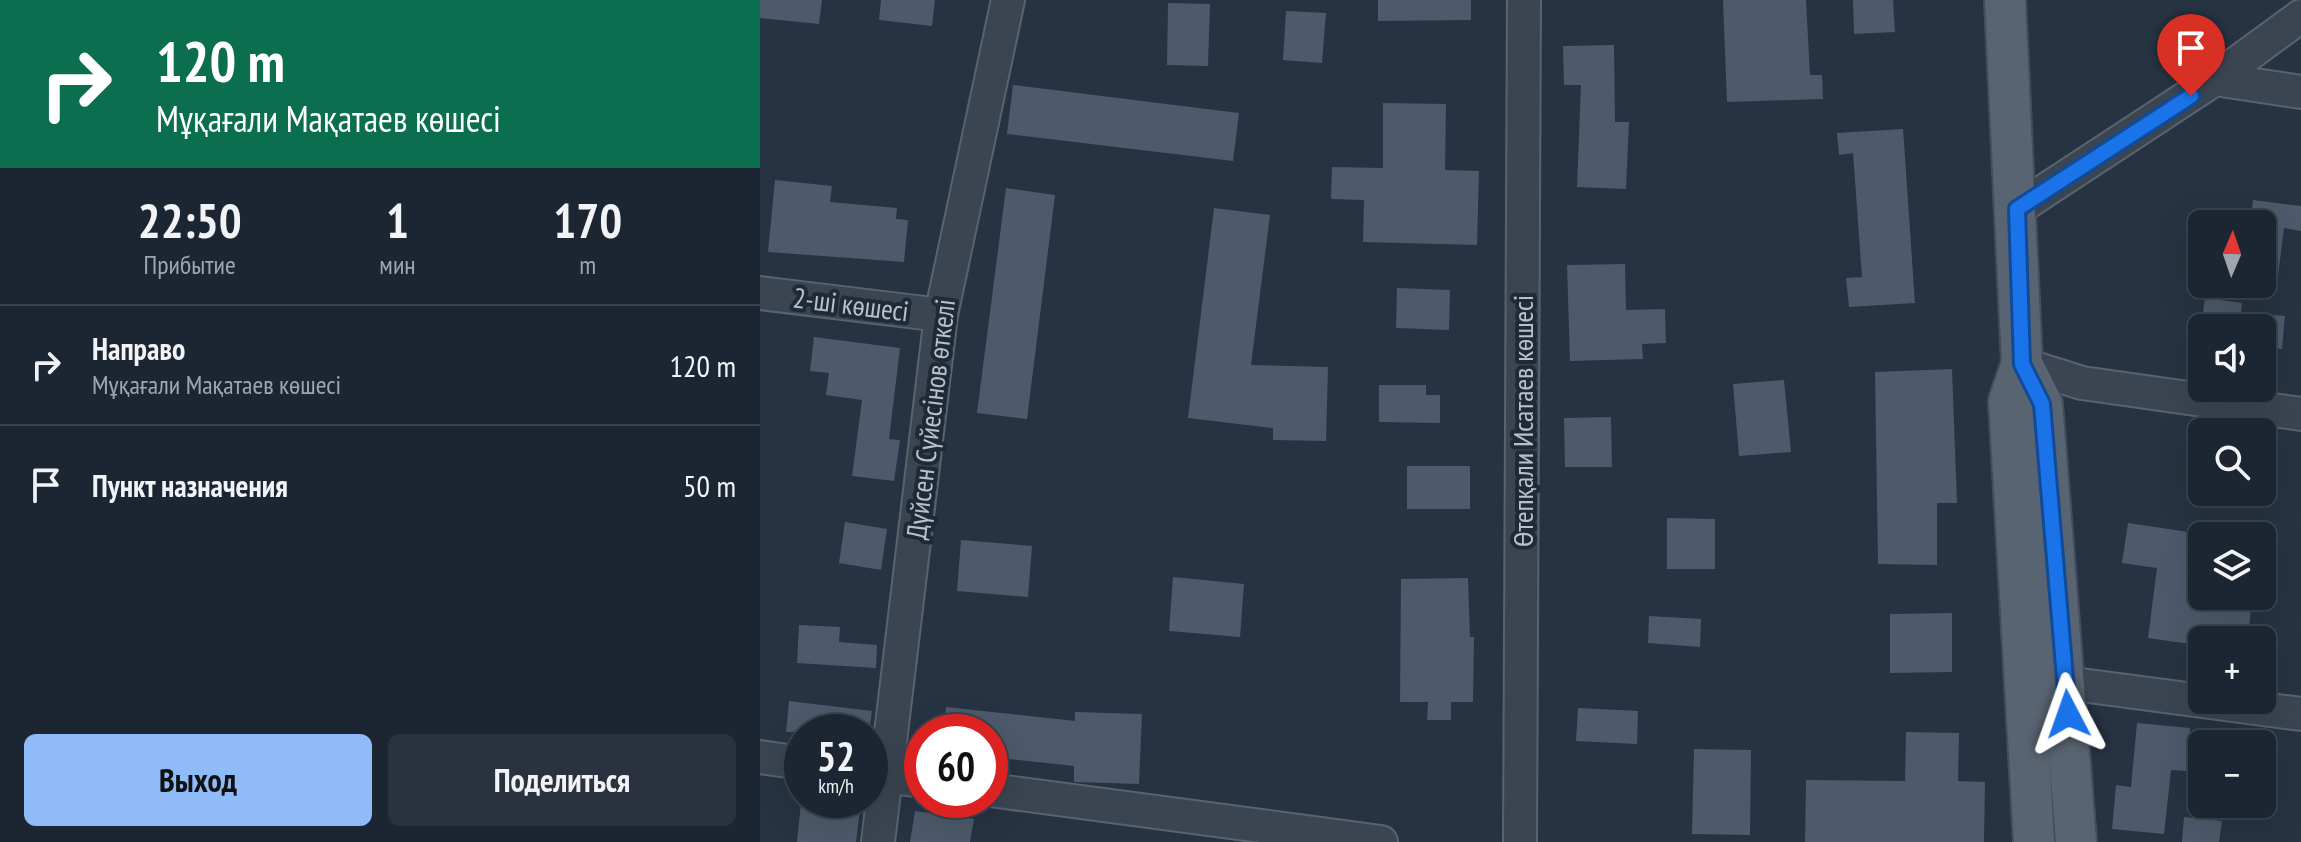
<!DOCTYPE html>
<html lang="ru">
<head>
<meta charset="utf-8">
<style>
	body { margin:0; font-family:"PT Sans Narrow",sans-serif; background:#29323e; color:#f1f3f6; height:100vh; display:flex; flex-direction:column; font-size:30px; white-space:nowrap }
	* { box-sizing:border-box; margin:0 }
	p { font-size:26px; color:#a0a5ac }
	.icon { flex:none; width:44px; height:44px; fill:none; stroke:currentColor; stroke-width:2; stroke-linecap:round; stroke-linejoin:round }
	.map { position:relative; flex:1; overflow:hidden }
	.drawer { display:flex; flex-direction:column; background:#1c2632; width:760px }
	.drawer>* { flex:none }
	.guide { background:#0b6e4f; color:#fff; overflow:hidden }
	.needle { width:52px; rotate:2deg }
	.fabs { position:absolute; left:1428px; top:210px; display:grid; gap:16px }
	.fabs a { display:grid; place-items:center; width:88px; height:88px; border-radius:12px; background:#1c2632; box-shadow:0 8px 32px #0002,0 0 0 2px #3a434d; font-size:40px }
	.speed { position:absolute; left:24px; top:714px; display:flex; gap:16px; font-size:40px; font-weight:700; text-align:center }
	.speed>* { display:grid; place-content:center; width:104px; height:104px; border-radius:50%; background:#1c2632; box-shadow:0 8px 32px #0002,0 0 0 2px #3a434d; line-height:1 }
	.speed small { font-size:20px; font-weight:400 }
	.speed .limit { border:12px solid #d22; background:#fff; color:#111 }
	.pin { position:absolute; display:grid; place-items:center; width:68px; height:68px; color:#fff; margin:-82px -34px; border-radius:50% 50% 50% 0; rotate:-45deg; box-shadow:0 0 8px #0007 }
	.pin .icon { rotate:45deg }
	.me { position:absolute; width:88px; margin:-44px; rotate:356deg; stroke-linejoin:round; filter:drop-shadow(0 0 6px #0008) }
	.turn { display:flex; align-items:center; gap:28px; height:168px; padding:0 24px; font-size:36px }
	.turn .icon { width:104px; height:104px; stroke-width:2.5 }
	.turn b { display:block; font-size:56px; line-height:68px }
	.eta { display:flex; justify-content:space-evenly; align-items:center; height:136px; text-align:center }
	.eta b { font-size:48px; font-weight:600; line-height:56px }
	.button { display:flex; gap:16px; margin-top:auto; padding:16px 24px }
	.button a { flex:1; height:92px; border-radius:12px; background:#90bbf9; color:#111; font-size:32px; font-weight:600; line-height:92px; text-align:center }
	.button a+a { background:#29323e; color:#f1f3f6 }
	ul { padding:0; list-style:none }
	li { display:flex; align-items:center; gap:24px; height:120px; padding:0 24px; border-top:2px solid #3a434d }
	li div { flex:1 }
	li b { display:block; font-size:30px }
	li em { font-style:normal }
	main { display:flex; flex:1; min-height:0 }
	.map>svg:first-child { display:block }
	.building { fill:#4c5a6b }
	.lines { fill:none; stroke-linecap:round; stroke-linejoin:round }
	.minor-casing { stroke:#59636f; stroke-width:36 }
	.major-casing { stroke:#444e5b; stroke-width:44 }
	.minor { stroke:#3b4552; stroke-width:32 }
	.major { stroke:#596472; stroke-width:40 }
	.route-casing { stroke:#114b97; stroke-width:20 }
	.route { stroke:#1a73e8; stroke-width:14 }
	.labels { text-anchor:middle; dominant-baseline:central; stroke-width:8; stroke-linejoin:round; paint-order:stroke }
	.street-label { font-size:28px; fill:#b8c0cc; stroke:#1f2a37 }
</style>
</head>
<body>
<main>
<section class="drawer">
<div class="guide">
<div class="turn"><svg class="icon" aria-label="right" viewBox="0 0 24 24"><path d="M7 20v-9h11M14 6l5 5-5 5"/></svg><div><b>120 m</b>Мұқағали Мақатаев көшесі</div></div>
</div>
<div class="eta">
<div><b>22:50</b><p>Прибытие</p></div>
<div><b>1</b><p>мин</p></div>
<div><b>170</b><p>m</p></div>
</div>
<ul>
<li><svg class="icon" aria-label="right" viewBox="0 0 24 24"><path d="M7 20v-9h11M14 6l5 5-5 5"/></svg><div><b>Направо</b><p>Мұқағали Мақатаев көшесі</p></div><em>120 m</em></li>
<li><svg class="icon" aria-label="arrive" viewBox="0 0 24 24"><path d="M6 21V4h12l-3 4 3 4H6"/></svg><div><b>Пункт назначения</b></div><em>50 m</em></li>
</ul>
<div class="button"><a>Выход</a><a>Поделиться</a></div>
</section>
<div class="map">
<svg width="1541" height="842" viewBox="0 0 1541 842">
	<rect width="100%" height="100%" fill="#263342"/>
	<path class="building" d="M0,0H62L59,24L0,18Z
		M121,0H175L172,26L119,20Z
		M618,0H711V20L618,21Z
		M963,0H1046L1050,75H1062L1063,99L967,102Z
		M1093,0H1133L1135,32L1094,34Z
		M408,3L450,4L448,66L407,65Z
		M526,11L566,13L562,63L523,60Z
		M854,45L855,122H869L866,189L817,187L821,85H804L803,46Z
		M253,85L479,113L473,161L247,134Z
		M623,103L686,104L685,170L719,171L717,245L603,242L604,200L571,199L572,167L623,168Z
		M1143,129L1155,303L1089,307L1086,278L1102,277L1093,153L1079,155L1077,133Z
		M15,180L72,186L70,202L137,208L136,219L148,220L144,262L8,252Z
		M246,188L295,195L267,419L217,413Z
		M1493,200L1541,206V231L1524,228L1516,292L1502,291V224H1490Z
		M454,208L510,215L491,365L568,367L566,441L513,440V428L428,418Z
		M865,264L866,310L905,309L906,343L882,344L883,359L810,361L807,265Z
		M637,288L690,290L689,330L636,328Z
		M1445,298L1482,303L1479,328H1441Z
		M1502,314L1525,316L1522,349L1502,347Z
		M54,337L140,348L129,439L140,440L134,481L92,476L102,400L66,395L69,373L50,371Z
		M1192,369L1197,503H1177V565L1118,564L1115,372Z
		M1024,380L1031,452L979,456L973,384Z
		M619,385H666V395H680V423L619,422Z
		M851,417L852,467H805L804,418Z
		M647,466H710V509H647Z
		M907,518L955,519V569H907Z
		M85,522L127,529L121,570L79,563Z
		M1368,523L1442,534L1437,565L1442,566V596H1492L1488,640L1423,643L1388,638L1397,568L1362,563Z
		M201,540L272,546L268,597L197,591Z
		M413,577L484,584L480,637L409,631Z
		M708,578L710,637H714L713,702H691V720H667L668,702H640L641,579Z
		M1192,613V672L1130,673V614Z
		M889,616L941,619L940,647L888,643Z
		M39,625L80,627L79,642L117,645L116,668L37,663Z
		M29,701L112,711L109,732H26Z
		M186,707L315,721V712L382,714L379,784L314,782V766L230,757V732H183Z
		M818,708L878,711L877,744L816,741Z
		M1377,723L1430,728L1426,771L1411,770L1404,834L1352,829L1356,785L1371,787Z
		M1146,732L1199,733L1198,781L1225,782L1224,842H1045L1046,780L1145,781Z
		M934,749L991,750L990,835L932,834Z
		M41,803L100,810L96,842H37Z
		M155,811L214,819L210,842H150Z
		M1424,817L1462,821L1459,842H1422Z"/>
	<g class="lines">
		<defs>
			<path id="minor" d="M1455,79L1541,92
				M1257,209L1455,79L1541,16
				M0,293L181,315
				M1262,364L1322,383L1541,414
				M1306,683L1541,714
				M0,757L42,763
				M110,774L162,781
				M230,790L621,842
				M118,842L181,315L248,0
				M760,842L764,0"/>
			<path id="major" d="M1245,0L1262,364L1249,401L1274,842
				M1262,364L1282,404L1316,842"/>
		</defs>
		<use href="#minor" class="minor-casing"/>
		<use href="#major" class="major-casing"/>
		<use href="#minor" class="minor"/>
		<use href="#major" class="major"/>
	</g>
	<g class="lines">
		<defs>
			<path id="route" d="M1308,714L1282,404L1262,364L1257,209L1431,96"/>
		</defs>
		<use href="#route" class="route-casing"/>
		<use href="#route" class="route"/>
	</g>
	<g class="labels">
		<g class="street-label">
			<text transform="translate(91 304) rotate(7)">2-ші көшесі</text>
			<text transform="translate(170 419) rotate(-83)">Дүйсен Сүйесінов өткелі</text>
			<text transform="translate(762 421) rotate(-90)">Өтепқали Исатаев көшесі</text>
		</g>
	</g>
</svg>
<div class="fabs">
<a><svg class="needle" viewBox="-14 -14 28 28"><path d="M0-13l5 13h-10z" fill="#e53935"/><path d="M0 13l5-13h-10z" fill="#a0a5ac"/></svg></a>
<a><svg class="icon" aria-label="sound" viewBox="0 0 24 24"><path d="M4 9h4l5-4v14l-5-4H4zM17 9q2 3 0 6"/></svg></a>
<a><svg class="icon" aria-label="search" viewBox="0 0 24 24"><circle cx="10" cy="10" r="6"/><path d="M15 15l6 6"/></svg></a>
<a><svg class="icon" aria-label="layers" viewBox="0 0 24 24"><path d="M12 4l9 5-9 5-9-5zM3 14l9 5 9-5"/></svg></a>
<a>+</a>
<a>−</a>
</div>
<div class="speed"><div>52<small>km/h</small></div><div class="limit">60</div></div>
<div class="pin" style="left:1431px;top:96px;background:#d93025"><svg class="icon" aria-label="arrive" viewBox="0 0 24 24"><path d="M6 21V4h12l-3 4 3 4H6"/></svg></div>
<svg class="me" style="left:1308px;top:714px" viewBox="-20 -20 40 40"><path d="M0-17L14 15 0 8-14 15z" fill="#1a73e8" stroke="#fff" stroke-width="4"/></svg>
</div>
</main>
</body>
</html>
